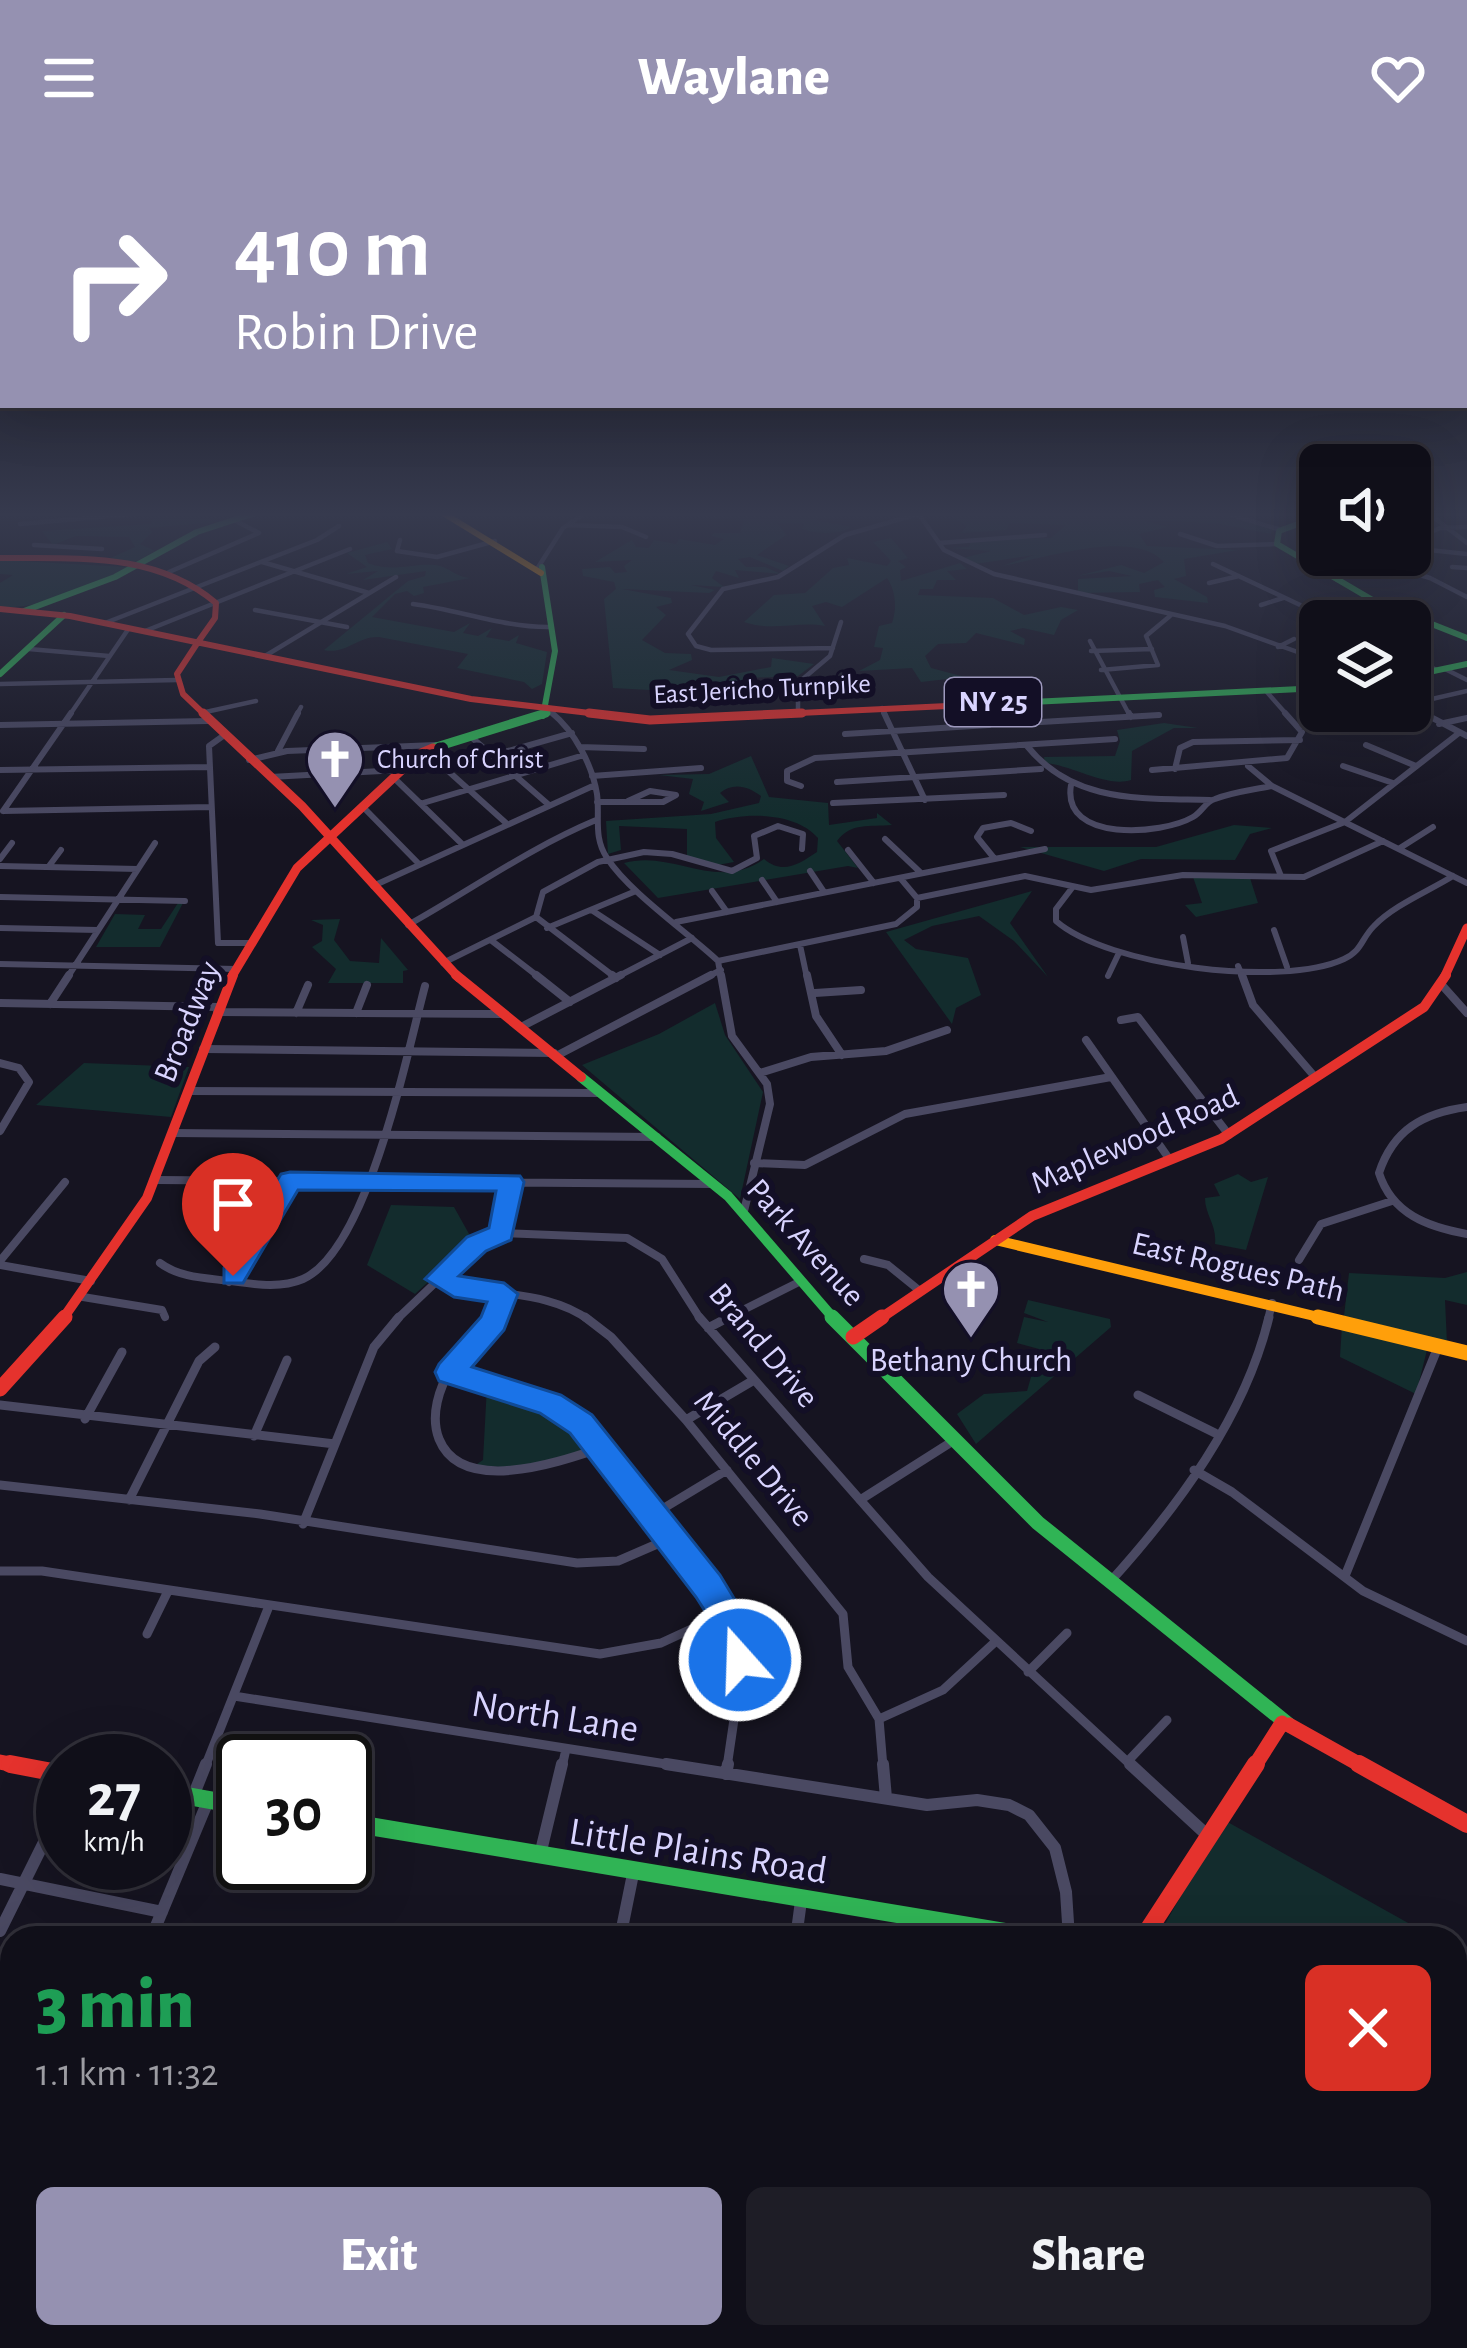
<!DOCTYPE html>
<html lang="en">
<head>
<meta charset="utf-8">
<style>
	body { margin:0; font-family:"Alegreya Sans",sans-serif; background:#1e1d26; color:#f1f3f6; height:100vh; display:flex; flex-direction:column; font-size:45px; white-space:nowrap }
	* { box-sizing:border-box; margin:0 }
	p { font-size:39px; color:#9c9ca2 }
	.icon { flex:none; width:66px; height:66px; fill:none; stroke:currentColor; stroke-width:2; stroke-linecap:round; stroke-linejoin:round }
	.map { position:relative; flex:1; overflow:hidden }
	.side { position:absolute; left:0px; top:1770px; width:1467px; height:423px; display:flex; flex-direction:column; background:#100f19; border-radius:36px 36px 0 0; box-shadow:0 12px 48px #0002,0 0 0 3px #302f38 }
	.side>* { flex:none }
	.top-card { position:absolute; left:0px; top:0px; width:1467px; height:252px; box-shadow:0 12px 48px #0002,0 0 0 3px #302f38; background:#9591b1; color:#fff; overflow:hidden }
	.tools { position:absolute; left:1299px; top:288px; display:grid; gap:24px }
	.tools a { display:grid; place-items:center; width:132px; height:132px; border-radius:18px; background:#100f19; box-shadow:0 12px 48px #0002,0 0 0 3px #302f38; font-size:60px }
	.speed { position:absolute; left:36px; top:1578px; display:flex; gap:24px; font-size:60px; font-weight:700; text-align:center }
	.speed>* { display:grid; place-content:center; width:156px; height:156px; border-radius:50%; background:#100f19; box-shadow:0 12px 48px #0002,0 0 0 3px #302f38; line-height:1 }
	.speed small { font-size:30px; font-weight:400 }
	.speed .limit { border:6px solid #111; border-radius:18px; background:#fff; color:#111 }
	.pin { position:absolute; display:grid; place-items:center; width:102px; height:102px; color:#fff; margin:-123px -51px; border-radius:50% 50% 50% 0; rotate:-45deg; box-shadow:0 0 12px #0007 }
	.pin .icon { rotate:45deg }
	.me { position:absolute; width:132px; margin:-66px; rotate:340deg; stroke-linejoin:round; filter:drop-shadow(0 0 9px #0008) }
	.turn { display:flex; align-items:center; gap:42px; height:252px; padding:0 36px; font-size:54px }
	.turn .icon { width:156px; height:156px; stroke-width:2.5 }
	.turn b { display:block; font-size:84px; line-height:102px }
	.round { display:grid; place-items:center; flex:none; width:126px; height:126px; border-radius:18px; background:#1e1d26 }
	.overview { display:flex; align-items:center; justify-content:space-between; height:204px; padding:0 36px }
	h1 { font-size:72px; font-weight:800; line-height:90px; color:#1e9e55 }
	.primary-button { display:flex; gap:24px; margin-top:auto; padding:24px 36px }
	.primary-button a { flex:1; height:138px; border-radius:18px; background:#9591b1; color:#fff; font-size:48px; font-weight:800; line-height:138px; text-align:center }
	.primary-button a+a { background:#1e1d26; color:#f1f3f6 }
	header { display:flex; justify-content:space-between; align-items:center; height:156px; padding:0 36px; background:#9591b1; color:#fff; font-size:54px; font-weight:800 }
	.map>svg:first-child { display:block }
	.green { fill:#132c2d }
	.lines { fill:none; stroke-linecap:round; stroke-linejoin:round }
	.street-far4 { stroke:#4a4962; stroke-width:4.5 }
	.street-far3 { stroke:#4a4962; stroke-width:6 }
	.street-far2 { stroke:#4a4962; stroke-width:8 }
	.street-far1 { stroke:#4a4962; stroke-width:9 }
	.street { stroke:#4a4962; stroke-width:12 }
	.fast-far4 { stroke:#30b455; stroke-width:6 }
	.fast-far3 { stroke:#30b455; stroke-width:9 }
	.fast-far2 { stroke:#30b455; stroke-width:10 }
	.fast-far1 { stroke:#30b455; stroke-width:15 }
	.fast { stroke:#30b455; stroke-width:18 }
	.slow-far2 { stroke:#ff9f0a; stroke-width:6 }
	.slow-far1 { stroke:#ff9f0a; stroke-width:10 }
	.slow { stroke:#ff9f0a; stroke-width:15 }
	.jam-far4 { stroke:#e5322d; stroke-width:6 }
	.jam-far3 { stroke:#e5322d; stroke-width:9 }
	.jam-far2 { stroke:#e5322d; stroke-width:10 }
	.jam-far1 { stroke:#e5322d; stroke-width:15 }
	.jam { stroke:#e5322d; stroke-width:18 }
	.route { fill:#1a73e8; stroke:#114b97; stroke-width:3 }
	.labels { text-anchor:middle; dominant-baseline:central; stroke-width:12; stroke-linejoin:round; paint-order:stroke }
	.far-street-label { font-size:27px; fill:#d9d4ff; stroke:#130f26 }
	.far-poi-label { font-size:27px; fill:#d9d4ff; stroke:#130f26; text-anchor:start }
	.shield { fill:#130f26; stroke:#9e99be; stroke-width:3 }
	.shield-label { font-size:30px; font-weight:bold; fill:#d9d4ff }
	.street-label { font-size:33px; fill:#d9d4ff; stroke:#130f26 }
	.poi-label { font-size:33px; fill:#d9d4ff; stroke:#130f26 }
	.near-street-label { font-size:39px; fill:#d9d4ff; stroke:#130f26 }
</style>
</head>
<body>
<header><svg class="icon" aria-label="menu" viewBox="0 0 24 24"><path d="M4 6h16M4 12h16M4 18h16"/></svg>Waylane<svg class="icon" aria-label="heart" viewBox="0 0 24 24"><path d="M12 20l-8-8c-3-5 5-10 8-4 3-6 11-1 8 4z"/></svg></header>
<div class="map">
<svg width="1467" height="2192" viewBox="0 0 1467 2192">
	<rect width="100%" height="100%" fill="#161421"/>
	<path class="green" d="M187,357H212L198,362L226,365L149,372L152,376L140,388L155,395L135,406L106,404L135,391L129,381L76,380L53,389L42,375L150,368L154,362L150,359Z
		M647,357H859L815,364L851,371C842,379 814,378 802,373L804,367H778L786,379L757,399L789,410L783,415L750,401L738,403L746,411H765L781,418L735,414L739,422L716,415L712,422L724,431L691,429L715,434L709,437L622,433L671,442L672,447L656,451L666,459L642,484L665,497L691,498L692,504L669,514L719,521L771,511L772,502L814,508L798,520L747,522V530L760,533L763,541L754,547L705,537L613,532L604,443L616,433L614,426L583,420L582,413L610,411L615,417L627,416L624,410L632,404L595,406L632,384L636,391L649,392L654,384L676,388L679,383L715,389L724,383L711,380L714,377H740L744,364Z
		M1234,357L1245,366L1276,371L1271,378L1215,367L1142,364L1168,371L1139,378L1147,390L1238,394L1184,403L1186,420L1174,423L1207,441L1208,447L1155,441L1154,434L1165,431L1158,424L1139,428L1140,436L1078,437V423L1132,420L1109,415L1077,420L1121,409L1144,417L1164,406C1132,372 1044,403 1002,410L1034,399L975,408L963,402L991,395L950,392L969,391L971,384L1051,382L1066,369L1009,367L1007,374L961,377L967,370L946,358Z
		M891,382L908,402L898,405L906,411L900,414L901,425L960,407L967,413L947,415L956,424H937L933,433H920L918,439L993,442L1024,459L1061,451L1078,454L1061,464L1054,479L1023,472L1010,475L1025,483L1024,489L976,477L966,487L938,488L925,500L931,512L965,521L921,526L912,512L859,515L880,504L883,492L874,491L879,470L892,467C897,453 896,435 887,422L842,451L826,446L812,450L825,470C797,465 772,476 744,466L774,439L805,437L833,412L849,409L847,402L887,410L891,405L873,386Z
		M387,386L392,393L365,399L368,407C393,417 410,407 435,409C450,411 455,421 470,422L423,431L424,437L414,440L407,435L395,438L372,461L454,476L470,467L463,477L478,480L492,472L486,481L509,485L519,479L516,487L547,496L542,528L532,533L524,526L457,512L468,498L379,481C357,480 346,499 324,494L408,425L425,420L426,415L363,424L378,415L346,418L367,411L347,397Z
		M0,404L127,411C90,433 43,453 0,451V427L13,419L0,418Z
		M1164,567L1198,572H1174L1132,595L1131,624C1107,632 1072,609 1045,607L1044,601L1115,600L1120,585L1117,574Z
		M751,600L769,641L828,647L829,669L877,662V657L892,669C870,671 851,666 837,685L858,712L848,710L658,742L624,707C673,693 717,737 764,703C783,719 799,708 817,696L818,682C796,656 745,656 715,666L716,682L734,706L712,710L687,701V673L619,670L621,694L608,698L606,665L711,658L759,647L761,640C748,630 733,626 720,637L729,646L701,655L704,646L689,638L693,623L659,619L709,618Z
		M1234,669L1272,672L1250,678L1235,704L1141,703L1104,715L1020,691H1156Z
		M1193,721L1250,722L1258,747L1196,761L1185,749L1202,747Z
		M1032,735L1010,767L1048,821L1014,785L979,760L932,770L904,784L916,793L968,802L981,839L956,852L952,868L886,776Z
		M178,747H183L160,791H96L115,758L145,759L138,773H161Z
		M340,763L334,784L350,805L379,807L381,782L408,814L403,815V827H328L336,813L312,791L322,785L323,769L311,764Z
		M715,847L725,879L763,936L740,1043L582,909L659,878Z
		M84,907L189,911L171,961L36,949Z
		M1238,1018L1251,1026L1268,1021L1246,1094L1215,1088C1217,1069 1205,1059 1205,1042L1220,1040L1214,1028Z
		M391,1049L454,1051L473,1085L415,1138L367,1109Z
		M1467,1116V1149L1445,1144L1447,1188L1344,1160L1349,1117L1445,1122Z
		M1028,1144L1110,1163L1111,1171L976,1288L957,1258L984,1238L1027,1235L1039,1193L1017,1187L1024,1161L1048,1166L1024,1157Z
		M1342,1169L1427,1194L1416,1238L1340,1201Z
		M487,1230C531,1237 573,1258 601,1292L530,1312L474,1310L483,1304Z
		M1224,1664L1435,1782H1157Z
		M1455,1794L1467,1804V2192H1174L1165,2181H1455Z
		M53,2181H280L277,2192H49Z
		M828,2181H944L953,2192H827Z"/>
	<g class="lines">
		<path class="street-far4" d="M918,357L944,394L994,418L1225,470L1320,504
			M1225,357L1281,374
			M1428,357L1467,387
			M20,368L144,357
			M568,369L622,371L646,381
			M1180,378L1217,390L1277,388
			M400,384L397,395L437,401L495,385
			M1410,385L1440,372L1467,371
			M939,387L1045,379
			M34,389L102,393
			M1410,392L1467,398
			M1372,405L1430,422L1467,441
			M262,406L369,437
			M1213,408L1334,465
			M1452,411L1467,412
			M537,413L563,372L585,357
			M169,416L259,377L234,364
			M1337,424L1384,399
			M1209,427L1239,420
			M413,448C460,454 505,472 551,471
			M1261,449L1283,442
			M255,454L347,471
			M105,467L317,384L339,370
			M145,475L350,393
			M1090,485L1130,560
			M1278,491L1294,483
			M833,492L711,494L696,490L688,478L723,433L778,421L845,379L918,358
			M29,493L109,500
			M1091,495L1152,493
			M265,500L396,421
			M1410,502L1437,514
			M1445,513L1467,524
			M1101,514L1158,509L1146,480L1170,460
			M0,528L177,524
			M1266,535L1288,560
			M1410,548L1467,535
			M1410,550L1429,560
			M882,552L886,560
			M547,553L555,560
			M201,557L256,545
			M798,558V527L830,500L841,466
			M69,560L129,472
			M296,560L301,551
			M1145,560L1159,559"/>
		<path class="street-far3" d="M552,557C574,575 592,608 597,638C600,661 593,681 607,702C629,736 687,776 718,805L721,822
			M884,557L925,644
			M1129,557L1131,561
			M1423,557L1467,580
			M1041,566L1159,559
			M1439,568L1467,562
			M0,569L208,565
			M1299,571L1337,564
			M845,578L989,569
			M223,580L209,590L218,787H253
			M470,580L549,649
			M1366,589L1416,610
			M1027,590C1074,648 1141,642 1210,644
			M580,591L644,593
			M278,595L298,557
			M427,596L506,667
			M494,599L572,577
			M249,604L287,595L436,589
			M1248,610L1272,630L1467,727
			M1343,610L1393,627
			M1175,613L1180,592L1193,586L1300,584
			M0,614L210,611
			M1152,614L1287,602L1302,576L1285,557
			M592,620L701,612
			M270,621L400,614
			M393,621L461,687
			M837,626L1041,613
			M1071,629C1061,687 1162,679 1193,661C1202,656 1205,646 1215,643C1233,636 1253,634 1271,630
			M801,630L787,625V615L815,602L1115,583
			M597,646H663L676,639L650,635L628,645
			M423,647L584,599
			M833,647L1004,639
			M363,651L419,708
			M3,655L71,557
			M3,655L211,651
			M885,683L921,717
			M1400,692L1433,671
			M848,694L874,727
			M994,702L977,681L983,672L1011,667L1031,675
			M0,703L12,687
			M0,710L138,713
			M49,710L61,694
			M810,715L824,736
			M1281,720L1271,695L1345,666L1459,577
			M762,724L777,746
			M373,730L595,629
			M1072,732L1056,753V765C1107,810 1282,832 1344,803C1362,795 1361,783 1374,770C1394,749 1429,735 1453,720
			M712,735L727,756
			M0,741L185,745
			M917,742L1025,720L1091,734L1183,719L1304,721L1383,685
			M593,755L660,799
			M536,761L616,822
			M676,766L1045,693
			M408,769C471,734 529,692 596,664
			M0,772L98,774
			M547,772L636,735
			M1274,774L1287,811
			M1183,781L1188,807
			M492,785L540,822
			M800,789L807,822
			M718,805L896,768L917,751V742L901,723
			M443,807L536,761L543,736L598,706L644,696L672,698L732,715L757,702L754,680L778,670L803,678L802,693
			M0,808L236,813
			M1238,810L1243,822
			M1108,820L1118,799
			M67,822L155,687
			M615,822L692,782
			M705,822L721,814"/>
		<path class="street-far2" d="M536,819L570,846
			M612,819L616,822
			M721,819L732,880L767,928L770,948L744,1055
			M807,819L816,860L842,899
			M1242,819L1253,849L1315,921
			M1441,828L1467,857
			M815,837L861,834
			M0,847L219,851
			M50,848L69,819
			M217,856L501,858
			M296,857L308,829
			M356,857L367,829
			M1121,864L1138,861L1229,979
			M521,871L621,819
			M1086,884L1170,1004
			M203,893L554,897
			M558,899L711,819
			M0,907L19,912L29,926L0,975
			M760,917L811,901L886,895L947,874
			M188,935L599,937
			M1467,951C1423,957 1393,974 1379,1017C1392,1058 1428,1071 1467,1078
			M173,977L657,981
			M754,1007L805,1009L905,958L1111,921
			M156,1024L713,1028
			M502,1077L510,1026
			M864,1103L888,1109L920,1135
			M1299,1104L1321,1068L1392,1045
			M0,1105L65,1026
			M160,1107C180,1122 206,1122 230,1125C253,1128 280,1133 303,1123C368,1094 407,897 425,830
			M0,1109L91,1125
			M439,1123C488,1142 545,1132 589,1164
			M229,1126L290,1025
			M83,1141L162,1154L165,1161
			M396,1164L476,1088L502,1077L627,1082L662,1103L701,1164
			M492,1164L504,1138
			M723,1164L797,1127
			M1268,1164L1272,1147"/>
		<path class="street-far1" d="M494,1161C478,1184 455,1203 443,1228C436,1245 432,1265 439,1283C462,1340 559,1306 601,1292
			M585,1161L611,1181L686,1264L843,1458L848,1511L879,1563L883,1611
			M699,1161L928,1421L1133,1611
			M708,1172L729,1161
			M450,1216L515,1234L581,1268L708,1430L736,1500L737,1543L727,1611
			M1138,1239L1215,1277
			M0,1249L335,1288
			M85,1263L122,1196
			M686,1264L754,1224
			M254,1280L287,1204
			M1194,1314L1232,1336L1363,1435L1467,1485
			M0,1329L260,1358L577,1407L618,1405L671,1382
			M129,1344L199,1205L215,1191
			M860,1344L953,1285
			M654,1358L727,1314
			M303,1368L374,1191L399,1161
			M0,1415H42L600,1498L661,1487L726,1457
			M1345,1420L1438,1191
			M1109,1427C1177,1352 1245,1261 1269,1161
			M147,1478L168,1435
			M1028,1516L1067,1477
			M234,1540L685,1611
			M879,1563L943,1534L995,1486
			M1128,1605L1167,1564
			M205,1611L269,1450
			M562,1611L566,1593"/>
		<path class="street" d="M666,1608L927,1649L977,1644L1009,1649L1029,1659L1055,1692L1066,1736L1069,1782
			M883,1608L886,1642
			M1130,1608L1207,1679
			M726,1618L728,1608
			M194,1638L206,1608
			M540,1699L562,1608
			M0,1723L162,1756
			M0,1775L63,1648
			M151,1782L208,1645
			M620,1782L633,1718
			M796,1782L801,1745
			M0,1852L12,1854
			M0,1997L12,2000
			M0,2139L12,2110
			M452,2181L501,2192
			M537,2192L539,2181
			M749,2192L750,2181"/>
		<path class="fast-far4" d="M1320,360L1279,375L1277,388L1376,446L1467,482
			M542,411L555,495L543,560
			M24,455L115,421L197,376L255,357
			M0,518L64,459
			M1410,520L1467,508
			M1011,547L1320,532"/>
		<path class="fast-far3" d="M433,592L546,557"/>
		<path class="fast-far2" d="M581,921L728,1040L835,1164"/>
		<path class="fast-far1" d="M832,1161L1038,1367L1289,1569"/>
		<path class="fast" d="M165,1636L243,1650
			M345,1666L1041,1782"/>
		<path class="slow-far2" d="M443,357L541,417"/>
		<path class="slow-far1" d="M995,1084L1331,1164"/>
		<path class="slow" d="M1318,1161L1467,1197"/>
		<path class="jam-far4" d="M0,402C76,403 154,395 216,447L215,462L198,486
			M0,453L70,460L471,543L615,560
			M198,486L177,518L183,538L206,560
			M738,560L1011,547"/>
		<path class="jam-far3" d="M203,557L302,650L459,822
			M589,557L650,564L802,557
			M231,822L297,712L419,598L433,592
			M1444,822L1467,772"/>
		<path class="jam-far2" d="M456,819L581,921
			M62,1164L147,1042L233,819
			M878,1164L1032,1060L1221,983L1424,851L1446,819"/>
		<path class="jam-far1" d="M853,1181L882,1161
			M0,1233L65,1161
			M1289,1569L1364,1611
			M0,1606L26,1611
			M1254,1611L1282,1567"/>
		<path class="jam" d="M10,1608L63,1618
			M1359,1608L1467,1668
			M1137,1782L1147,1776L1256,1608"/>
	</g>
	<linearGradient id="sky" x2="0" y2="1"><stop stop-color="#0c0b12"/><stop offset="0.54" stop-color="#363a4e"/><stop offset="1" stop-color="#363a4e" stop-opacity="0"/></linearGradient>
	<rect width="1467" height="664" fill="url(#sky)"/>
	<path class="route" d="M290,1016L520,1020L524,1026L511,1084L486,1095L459,1120L504,1127L518,1138L504,1174L472,1211L561,1239L592,1259L720,1419L743,1457L758,1504L753,1516L740,1521L728,1516L710,1463L696,1441L570,1277L540,1257L439,1225L435,1216L439,1208L481,1161L487,1146L454,1141L425,1123L467,1081L489,1072L496,1035L298,1034L243,1127H224V1112L281,1018Z"/>
	<defs>
		<symbol id="church-pin" viewBox="-11 -11 22 30"><path d="M0 17L-7.5 6A9.5 9.5 0 1 1 7.5 6Z" fill="#9591b1" stroke="#130f26"/><path d="M-1.2-6h2.4v3.5h3.3v2.4h-3.3V6h-2.4V-.1h-3.3v-2.4h3.3Z" fill="#fff"/></symbol>
	</defs>
	<g fill-rule="evenodd">
		<use href="#church-pin" x="302" y="570" width="66" height="90"/>
		<use href="#church-pin" x="938" y="1100" width="66" height="90"/>
	</g>
	<g class="labels">
		<g class="far-street-label">
			<text transform="translate(762 533) rotate(-3)">East Jericho Turnpike</text>
		</g>
		<g class="far-poi-label">
			<text x="377" y="603">Church of Christ</text>
		</g>
		<rect class="shield" x="945" y="522" width="96" height="48" rx="9"/>
		<g class="shield-label">
			<text x="993" y="546">NY 25</text>
		</g>
		<g class="street-label">
			<text transform="translate(188 866) rotate(-68)">Broadway</text>
			<text transform="translate(1135 984) rotate(-24)">Maplewood Road</text>
			<text transform="translate(805 1087) rotate(48)">Park Avenue</text>
			<text transform="translate(1238 1112) rotate(13)">East Rogues Path</text>
			<text transform="translate(763 1190) rotate(50)">Brand Drive</text>
			<text transform="translate(753 1303) rotate(50)">Middle Drive</text>
		</g>
		<g class="poi-label">
			<text x="971" y="1205">Bethany Church</text>
		</g>
		<g class="near-street-label">
			<text transform="translate(555 1561) rotate(9)">North Lane</text>
			<text transform="translate(698 1696) rotate(9)">Little Plains Road</text>
		</g>
	</g>
</svg>
<div class="tools">
<a><svg class="icon" aria-label="sound" viewBox="0 0 24 24"><path d="M4 9h4l5-4v14l-5-4H4zM17 9q2 3 0 6"/></svg></a>
<a><svg class="icon" aria-label="layers" viewBox="0 0 24 24"><path d="M12 4l9 5-9 5-9-5zM3 14l9 5 9-5"/></svg></a>
</div>
<div class="speed"><div>27<small>km/h</small></div><div class="limit">30</div></div>
<div class="pin" style="left:233px;top:1120px;background:#d93025"><svg class="icon" aria-label="arrive" viewBox="0 0 24 24"><path d="M6 21V4h12l-3 4 3 4H6"/></svg></div>
<svg class="me" style="left:740px;top:1504px" viewBox="-20 -20 40 40"><circle r="17" fill="#1a73e8" stroke="#fff" stroke-width="3"/><path d="M0-11L8 9 0 5-8 9z" fill="#fff"/></svg>
<div class="top-card">
<div class="turn"><svg class="icon" aria-label="right" viewBox="0 0 24 24"><path d="M7 20v-9h11M14 6l5 5-5 5"/></svg><div><b>410 m</b>Robin Drive</div></div>
</div>
<section class="side">
<div class="overview"><div><h1>3 min</h1><p>1.1 km · 11:32</p></div><a class="round" style="background:#d93025;color:#fff"><svg class="icon" aria-label="close" viewBox="0 0 24 24"><path d="M6 6l12 12M18 6L6 18"/></svg></a></div>
<div class="primary-button"><a>Exit</a><a>Share</a></div>
</section>
</div>
</body>
</html>
